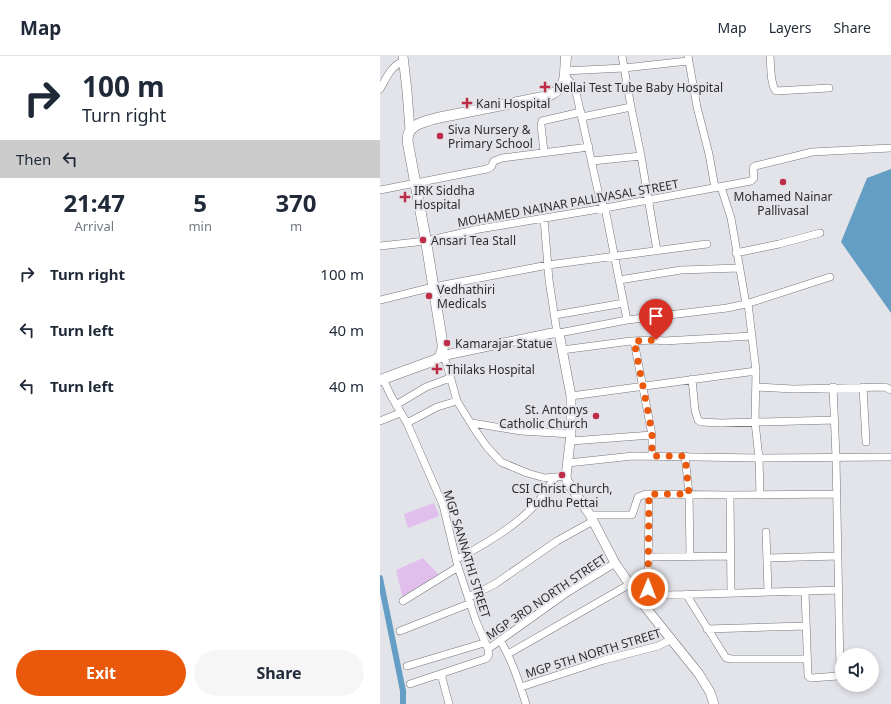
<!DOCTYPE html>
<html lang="en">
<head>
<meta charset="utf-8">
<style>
	body { margin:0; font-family:"Noto Sans",sans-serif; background:#f6f6f7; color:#1f2937; height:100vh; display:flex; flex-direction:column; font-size:15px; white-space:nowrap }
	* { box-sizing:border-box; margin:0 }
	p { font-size:13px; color:#747a83 }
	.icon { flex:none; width:22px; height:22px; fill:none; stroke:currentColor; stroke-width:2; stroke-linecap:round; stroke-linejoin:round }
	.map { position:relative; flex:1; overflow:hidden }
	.side { display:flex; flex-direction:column; background:#fff; width:380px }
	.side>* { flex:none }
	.guide { background:#fff; color:#1f2937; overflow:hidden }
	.buttons { position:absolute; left:455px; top:592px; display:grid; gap:8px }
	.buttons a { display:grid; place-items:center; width:44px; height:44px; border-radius:50%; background:#fff; box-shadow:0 2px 6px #0003; font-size:20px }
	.pin { position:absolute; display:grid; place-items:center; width:34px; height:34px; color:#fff; margin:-41px -17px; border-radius:50% 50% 50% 0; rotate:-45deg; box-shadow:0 0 4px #0007 }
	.pin .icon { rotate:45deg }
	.me { position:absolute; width:44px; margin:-22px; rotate:1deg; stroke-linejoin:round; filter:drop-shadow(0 0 3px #0008) }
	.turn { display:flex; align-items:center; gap:14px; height:84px; padding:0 16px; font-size:18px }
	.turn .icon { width:52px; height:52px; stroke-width:2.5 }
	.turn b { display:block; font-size:28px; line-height:34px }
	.then { display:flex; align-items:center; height:38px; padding:0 16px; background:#0003; gap:8px; font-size:15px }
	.eta { display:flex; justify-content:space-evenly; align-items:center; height:68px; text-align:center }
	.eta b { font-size:24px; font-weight:700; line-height:28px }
	.cta { display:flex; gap:8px; margin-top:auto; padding:8px 16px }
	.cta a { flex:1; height:46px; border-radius:24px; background:#ea580c; color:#fff; font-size:16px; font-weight:700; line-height:46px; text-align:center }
	.cta a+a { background:#f6f6f7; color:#1f2937 }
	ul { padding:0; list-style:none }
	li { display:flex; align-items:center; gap:12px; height:56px; padding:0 16px }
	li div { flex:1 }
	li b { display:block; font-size:15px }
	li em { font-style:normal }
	header { display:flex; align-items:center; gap:24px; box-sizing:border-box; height:56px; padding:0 20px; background:#fff; border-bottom:1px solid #e0e1e3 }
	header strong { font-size:19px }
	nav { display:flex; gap:22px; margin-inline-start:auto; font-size:14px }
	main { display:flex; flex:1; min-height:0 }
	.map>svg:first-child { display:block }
	.green { fill:#e1bfec }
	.water { fill:#659ec4 }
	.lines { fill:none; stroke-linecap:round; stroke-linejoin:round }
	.canal { stroke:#659ec4; stroke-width:6 }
	.street-casing { stroke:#75767b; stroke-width:8 }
	.secondary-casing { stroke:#75767b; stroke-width:10 }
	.primary-casing { stroke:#75767b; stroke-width:11 }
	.street { stroke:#fff; stroke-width:7 }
	.secondary { stroke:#fff; stroke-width:9 }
	.primary { stroke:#fff; stroke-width:10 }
	.route { stroke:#ea580c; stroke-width:7; stroke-dasharray:0 12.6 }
	.poi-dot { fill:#be2d47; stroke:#e3e4ea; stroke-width:1.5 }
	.labels { text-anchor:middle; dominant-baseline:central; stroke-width:4; stroke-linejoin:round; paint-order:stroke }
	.poi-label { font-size:12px; fill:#2e2e30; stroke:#e3e4ea; text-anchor:start }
	.street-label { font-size:12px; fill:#2e2e30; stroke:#e3e4ea }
</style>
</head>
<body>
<header>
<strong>Map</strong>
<nav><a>Map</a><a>Layers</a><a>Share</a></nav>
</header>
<main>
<section class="side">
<div class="guide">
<div class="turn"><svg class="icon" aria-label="right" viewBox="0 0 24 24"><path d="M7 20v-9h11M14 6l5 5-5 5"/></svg><div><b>100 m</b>Turn right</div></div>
<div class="then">Then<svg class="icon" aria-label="left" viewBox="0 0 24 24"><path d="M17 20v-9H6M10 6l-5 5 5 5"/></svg></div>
</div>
<div class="eta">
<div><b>21:47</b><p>Arrival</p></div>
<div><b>5</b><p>min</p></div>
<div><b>370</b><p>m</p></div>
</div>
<ul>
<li><svg class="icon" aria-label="right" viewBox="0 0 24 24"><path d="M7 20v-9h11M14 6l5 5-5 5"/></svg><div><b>Turn right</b></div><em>100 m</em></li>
<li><svg class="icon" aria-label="left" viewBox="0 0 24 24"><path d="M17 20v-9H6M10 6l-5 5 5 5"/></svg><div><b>Turn left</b></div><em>40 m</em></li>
<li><svg class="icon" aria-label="left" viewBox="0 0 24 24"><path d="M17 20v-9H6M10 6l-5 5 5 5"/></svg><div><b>Turn left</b></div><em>40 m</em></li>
</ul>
<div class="cta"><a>Exit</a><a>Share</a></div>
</section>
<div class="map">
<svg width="511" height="648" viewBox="0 0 511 648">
	<rect width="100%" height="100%" fill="#e3e4ea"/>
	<path class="green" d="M54,447L59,460L28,472L24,458Z
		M43,502L60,520L23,543L16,514Z"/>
	<path class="water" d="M511,113V257L461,186L487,122Z"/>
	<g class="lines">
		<path class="canal" d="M0,522L23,635V648"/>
		<defs>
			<path id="street" d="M242,0L251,51L261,100L277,195
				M308,0L317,51L329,98L335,132
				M390,0C391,9 390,28 396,35L449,32
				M184,15L244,12L308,5
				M185,20L193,29L196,36L220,144L225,152L247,264
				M0,33C6,23 11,9 23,6
				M202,61L251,51
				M164,96L161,69L162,65L201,56
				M212,105L261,100
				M341,131L351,162L366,248
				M0,134L107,113L111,111L114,105L122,102L209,91
				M164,162L169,224L177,277
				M0,190L46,185L99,173L225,152L371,125L374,122L373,112L375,110L432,96L511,92
				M356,197L399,188L440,177
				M239,224L301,214L359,212
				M0,244L53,231L168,209L327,188
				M368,247L376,315L375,366L379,402L380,439
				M175,259L244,247
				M179,277L247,264L347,252L366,248L450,221
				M254,285L272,379V400
				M182,294L251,285L276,284L284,285L372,280
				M60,301L65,304L67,309L77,345L95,374L107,391L121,406L147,417L165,422L186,420
				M3,323L11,340L27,367L63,449L78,511L96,565L108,593C109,598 109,601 105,603L30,628
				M312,323L315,354L318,364L321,366L341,367L455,364
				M376,331L413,333L505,331L511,334
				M483,331L486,386
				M191,340L376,315
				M16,349L46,331L70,322
				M0,365L20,357
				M27,367L57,351L77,345
				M92,367L141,375L191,378
				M191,385L272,379
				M305,400L309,438L310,500
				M188,407L253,400L379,402L511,401
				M269,439L268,533L270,538L287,539L459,534
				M350,439L351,537
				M210,459H252L258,441L266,438L350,439L457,438
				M386,476L388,536
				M268,501L351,500
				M387,502L458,500
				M77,503C104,489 135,471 155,449C163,441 168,430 175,422
				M425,535L428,620L431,622L458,620L460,614L456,401L453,331
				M306,538L346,602L352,603H427
				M89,541L115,528L177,485L213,465
				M23,545L78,511
				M327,573L426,570
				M20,575L91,547
				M120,584C132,604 139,626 146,648
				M108,593L188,536L235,507
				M128,598L250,528
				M27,610L104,587
				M61,618L69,648
				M141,631L224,604L278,590L292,583"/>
			<path id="secondary" d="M23,0L27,35L30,74
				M62,299H66L172,277H179L191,340V378L186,420L187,425L210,459L235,507L266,552L319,618L330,636L334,648"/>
			<path id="primary" d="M0,324L55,304L60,301L63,291L46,185L29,93C28,89 27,84 28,80C30,68 47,65 57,62L168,40C189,30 184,21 186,0"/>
		</defs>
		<use href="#street" class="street-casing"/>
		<use href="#secondary" class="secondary-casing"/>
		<use href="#primary" class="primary-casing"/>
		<use href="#street" class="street"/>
		<use href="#secondary" class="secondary"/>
		<use href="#primary" class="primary"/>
	</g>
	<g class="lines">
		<path class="route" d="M268,533L269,438H309L305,400H272V379L270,366L254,285L276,284"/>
	</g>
	<g class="poi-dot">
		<path d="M163 25h4v4h4v4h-4v4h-4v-4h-4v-4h4z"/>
		<path d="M85 41h4v4h4v4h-4v4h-4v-4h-4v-4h4z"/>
		<circle cx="60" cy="80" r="4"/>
		<circle cx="403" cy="126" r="4"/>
		<path d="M23 135h4v4h4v4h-4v4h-4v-4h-4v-4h4z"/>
		<circle cx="43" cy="184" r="4"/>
		<circle cx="49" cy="240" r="4"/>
		<circle cx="67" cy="287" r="4"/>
		<path d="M55 307h4v4h4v4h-4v4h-4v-4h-4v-4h4z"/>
		<circle cx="216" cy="360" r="4"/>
		<circle cx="182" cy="419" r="4"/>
	</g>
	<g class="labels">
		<g class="poi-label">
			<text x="174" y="31">Nellai Test Tube Baby Hospital</text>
			<text x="96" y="47">Kani Hospital</text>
			<text x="68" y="73">Siva Nursery &amp;<tspan x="68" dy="14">Primary School</tspan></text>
			<text x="34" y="134">IRK Siddha<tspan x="34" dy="14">Hospital</tspan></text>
			<text x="403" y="140" text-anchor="middle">Mohamed Nainar<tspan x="403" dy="14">Pallivasal</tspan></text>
			<text x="51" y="184">Ansari Tea Stall</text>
			<text x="57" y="233">Vedhathiri<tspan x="57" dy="14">Medicals</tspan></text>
			<text x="75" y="287">Kamarajar Statue</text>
			<text x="66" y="313">Thilaks Hospital</text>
			<text x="208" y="353" text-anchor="end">St. Antonys<tspan x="208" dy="14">Catholic Church</tspan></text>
			<text x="182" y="432" text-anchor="middle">CSI Christ Church,<tspan x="182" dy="14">Pudhu Pettai</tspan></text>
		</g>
		<g class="street-label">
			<text transform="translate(188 147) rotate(-10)">MOHAMED NAINAR PALLIVASAL STREET</text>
			<text transform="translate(87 498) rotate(73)">MGP SANNATHI STREET</text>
			<text transform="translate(166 541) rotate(-34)">MGP 3RD NORTH STREET</text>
			<text transform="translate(213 597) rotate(-17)">MGP 5TH NORTH STREET</text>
		</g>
	</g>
</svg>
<div class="buttons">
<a><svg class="icon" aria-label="sound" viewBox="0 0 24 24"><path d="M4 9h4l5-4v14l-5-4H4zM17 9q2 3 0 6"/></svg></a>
</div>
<div class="pin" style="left:276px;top:284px;background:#d93025"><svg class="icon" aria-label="arrive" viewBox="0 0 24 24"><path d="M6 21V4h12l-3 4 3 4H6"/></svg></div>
<svg class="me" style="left:268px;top:533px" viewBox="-20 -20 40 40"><circle r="17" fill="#ea580c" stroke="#fff" stroke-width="3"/><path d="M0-11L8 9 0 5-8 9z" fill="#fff"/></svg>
</div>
</main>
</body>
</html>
